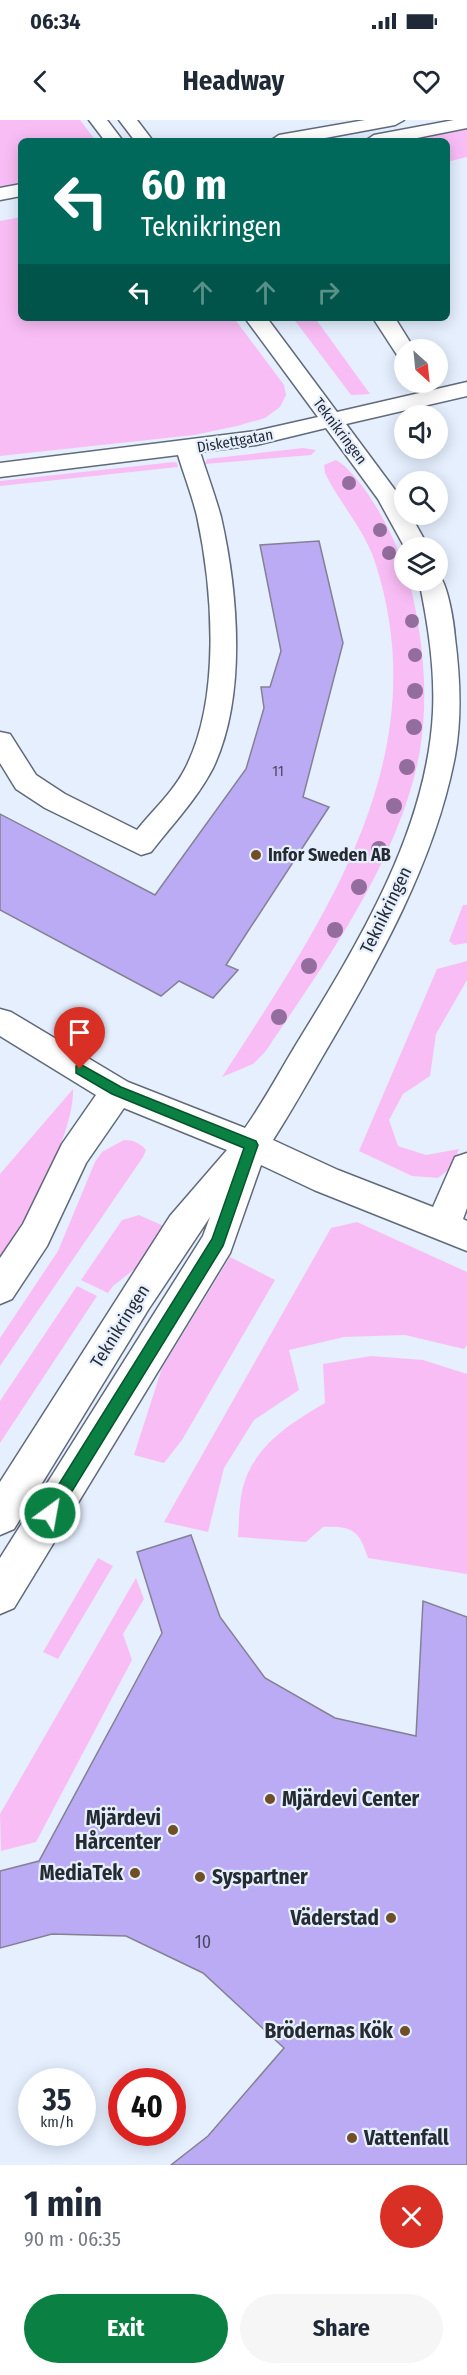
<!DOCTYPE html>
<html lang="en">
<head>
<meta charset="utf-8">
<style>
	body { margin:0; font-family:"Fira Sans Condensed",sans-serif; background:#f6f6f7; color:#1f2937; height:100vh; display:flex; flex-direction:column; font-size:22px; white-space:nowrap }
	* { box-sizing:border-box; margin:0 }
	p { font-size:20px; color:#747a83 }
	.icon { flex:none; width:33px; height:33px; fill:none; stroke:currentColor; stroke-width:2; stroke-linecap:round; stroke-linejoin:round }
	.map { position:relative; height:2045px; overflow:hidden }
	.details { display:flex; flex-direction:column; background:#fff; flex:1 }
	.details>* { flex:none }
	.top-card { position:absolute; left:18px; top:18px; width:432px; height:183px; border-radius:9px; box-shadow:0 3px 15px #0003; background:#00695c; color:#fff; overflow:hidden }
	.needle { width:39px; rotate:153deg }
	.fabs { position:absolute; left:394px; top:219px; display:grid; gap:12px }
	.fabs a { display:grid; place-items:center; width:54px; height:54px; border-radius:50%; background:#fff; box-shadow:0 3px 15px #0003; font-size:30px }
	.speed { position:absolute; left:18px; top:1948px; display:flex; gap:12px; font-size:30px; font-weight:700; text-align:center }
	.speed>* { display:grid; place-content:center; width:78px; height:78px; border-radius:50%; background:#fff; box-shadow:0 3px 15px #0003; line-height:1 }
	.speed small { font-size:15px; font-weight:400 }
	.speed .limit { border:9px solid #d22; background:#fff; color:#111 }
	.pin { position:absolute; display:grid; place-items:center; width:51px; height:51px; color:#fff; margin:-62px -26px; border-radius:50% 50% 50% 0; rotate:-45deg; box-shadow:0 0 6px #0007 }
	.pin .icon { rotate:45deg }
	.me { position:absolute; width:66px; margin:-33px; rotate:32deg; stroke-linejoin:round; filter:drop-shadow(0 0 4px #0008) }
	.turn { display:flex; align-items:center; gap:21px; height:126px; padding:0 24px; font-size:27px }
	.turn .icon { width:78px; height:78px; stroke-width:2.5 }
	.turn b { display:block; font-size:42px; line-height:51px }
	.lanes { display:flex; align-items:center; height:57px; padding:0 24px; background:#0003; justify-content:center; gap:30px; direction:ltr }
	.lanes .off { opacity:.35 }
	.round { display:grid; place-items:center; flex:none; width:63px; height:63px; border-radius:32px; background:#f6f6f7 }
	.summary { display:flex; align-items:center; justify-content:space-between; height:102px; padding:0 24px }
	h1 { font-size:36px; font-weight:700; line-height:45px }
	.cta { display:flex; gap:12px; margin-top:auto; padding:12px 24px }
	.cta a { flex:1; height:69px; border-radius:36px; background:#0b8043; color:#fff; font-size:24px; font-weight:700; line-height:69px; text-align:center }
	.cta a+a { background:#f6f6f7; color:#1f2937 }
	.status { display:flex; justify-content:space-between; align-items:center; height:42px; padding:0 30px; background:#fff; direction:ltr }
	.status svg { height:16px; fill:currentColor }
	header { display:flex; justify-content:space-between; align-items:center; height:78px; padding:0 24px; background:#fff; font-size:27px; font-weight:700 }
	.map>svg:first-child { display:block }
	.green { fill:#f9bdf6 }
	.building { fill:#bbabf5; stroke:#848194; stroke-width:1.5 }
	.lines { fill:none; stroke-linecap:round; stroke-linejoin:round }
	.minor-casing { stroke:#606a7b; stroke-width:3 }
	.major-casing { stroke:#606a7b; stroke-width:3 }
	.minor { fill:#fff; fill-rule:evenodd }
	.major { fill:#fff; fill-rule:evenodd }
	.tree { fill:#926d9e }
	.route { fill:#0b8043; stroke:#07532c; stroke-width:1.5 }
	.poi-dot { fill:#704e26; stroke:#e5effe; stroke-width:2 }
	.labels { text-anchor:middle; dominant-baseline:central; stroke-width:4.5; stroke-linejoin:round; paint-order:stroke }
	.far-street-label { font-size:15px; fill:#262a31; stroke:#e5effe }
	.number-label { font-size:15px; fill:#4b4a62 }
	.poi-label { font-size:18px; font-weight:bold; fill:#262a31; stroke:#e5effe; text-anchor:start }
	.street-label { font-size:18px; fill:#262a31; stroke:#e5effe }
	.near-number-label { font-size:18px; fill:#4b4a62 }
	.near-poi-label { font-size:21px; font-weight:bold; fill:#262a31; stroke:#e5effe; text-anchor:end }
</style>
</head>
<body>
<div class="status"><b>06:34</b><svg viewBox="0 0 49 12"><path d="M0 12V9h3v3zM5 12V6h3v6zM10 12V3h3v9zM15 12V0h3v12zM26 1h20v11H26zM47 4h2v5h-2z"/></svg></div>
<header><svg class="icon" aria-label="back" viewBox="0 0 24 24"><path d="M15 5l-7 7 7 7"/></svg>Headway<svg class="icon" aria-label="heart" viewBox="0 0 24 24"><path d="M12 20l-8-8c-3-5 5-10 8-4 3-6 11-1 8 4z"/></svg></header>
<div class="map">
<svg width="467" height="2045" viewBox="0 0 467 2045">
	<rect width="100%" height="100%" fill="#e5effe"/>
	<path class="green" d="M0,0H80L96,21H21V64L0,68Z
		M467,8V37L447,42V21H403Z
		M21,97V198H234L284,265L286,275L280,287L265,298L237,306L194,315L0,336V101Z
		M293,198H315L370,274L351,275Z
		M303,328L316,330L311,335L205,344L207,339Z
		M336,340C363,355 405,430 405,460L410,464C423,519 429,574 420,630C401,738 325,843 265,932L253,944L222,957C324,799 440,636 374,439C363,408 339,382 325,353L324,345Z
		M174,342L177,343L178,347L0,366V361Z
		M463,785H467V823L454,825L449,821Z
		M467,841V860L436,914L430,956L403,974L389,1000L398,1026L426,1035L459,1029L452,1047L438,1058L412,1056L359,1031L437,849Z
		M73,969C74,1018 27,1092 4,1136H0V1054Z
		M124,1020C133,1020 140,1023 146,1030L143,1037L0,1246V1218L58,1131L95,1042L102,1032Z
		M139,1095L166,1107L141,1144L113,1166L108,1173L81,1160L122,1100Z
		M357,1102L467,1152V1225L464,1229L405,1215L344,1217L289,1230L299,1270L254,1300L224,1348L208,1412L164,1402L331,1108Z
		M230,1137L275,1160L182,1320L164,1343L134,1335L162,1248Z
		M77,1166L97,1176L0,1323V1281Z
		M371,1236L423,1240L467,1254V1454L368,1438C359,1410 352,1406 323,1407L306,1422L238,1417C239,1402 239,1386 242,1371C252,1327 289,1304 325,1283L323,1244Z
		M98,1438L113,1446L58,1539L43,1532Z
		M136,1458L144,1479L123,1514L132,1540L36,1722L1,1731L0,1694Z"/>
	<path class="building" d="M319,421L343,523L303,677L329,687L226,845L238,850L213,878L179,861L161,876L0,790V694L155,775L246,649L264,588L261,567H270L281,531L260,425Z
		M191,1415L220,1497L265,1558L335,1598L416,1616L423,1481L467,1497V2045H171L208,2016L284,1928L203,1853L126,1816L52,1814L0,1828V1751L39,1741L162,1513L137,1432Z"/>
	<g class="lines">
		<defs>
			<path id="minor" d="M89,0H107L123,21H105Z
				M119,0H137L153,21H135Z
				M245,198H267L337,292L467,262V276L346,304L401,378L405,385V394H410L429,428H405L378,379L326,308L256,325L200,332C207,354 215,375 221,397C238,472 247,577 213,648C197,679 172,705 151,732L141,735L45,688L16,669L0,643V612L10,614L36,655L65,674L137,710C153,690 173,672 185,649C221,580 213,470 197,396C192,375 184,355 178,335L0,357V343L256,311L318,297Z
				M373,198H395L415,230H405V236L397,235Z
				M438,454C448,463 454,504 455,518C460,557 462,597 455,636C435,742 378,842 324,934C307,963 291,992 273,1020L338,1050L433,1087L455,1037L467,1033V1088L463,1099L467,1101V1131L314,1070L261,1045L230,1133L14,1488L0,1494V1438L203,1116L210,1097L148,1190L14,1409L0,1415V1362L170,1096L227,1030L124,988L86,1043L47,1126L12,1179L0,1184V1138L23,1104L62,1024L96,975L0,916V889L11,892L128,962L245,1008C264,981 280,951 297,923C358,824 427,711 433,592C435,547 428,504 419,460H438Z"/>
			<path id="major" d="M365,0H404L395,5L309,21H270L279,15Z
				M454,0H467V8L402,21H365L374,15Z
				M21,64V76L0,80V68Z"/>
		</defs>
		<use href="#minor" class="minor-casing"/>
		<use href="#major" class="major-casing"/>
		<use href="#minor" class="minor"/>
		<use href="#major" class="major"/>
	</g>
	<g class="tree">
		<circle cx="349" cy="363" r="7"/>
		<circle cx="380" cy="410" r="7"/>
		<circle cx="389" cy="433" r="7"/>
		<circle cx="412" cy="501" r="7"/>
		<circle cx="415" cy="535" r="7"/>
		<circle cx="415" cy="571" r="8"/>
		<circle cx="414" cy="607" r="8"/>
		<circle cx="407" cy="647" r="8"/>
		<circle cx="394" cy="686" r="8"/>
		<circle cx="379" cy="729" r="8"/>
		<circle cx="359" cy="767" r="8"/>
		<circle cx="335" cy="810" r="8"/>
		<circle cx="309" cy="846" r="8"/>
		<circle cx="279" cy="897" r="8"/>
	</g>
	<path class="route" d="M80,944L121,967L256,1021L258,1025L223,1126L55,1399L50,1401L44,1399L42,1393L44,1388L212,1119L244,1028L112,974L76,953V946Z"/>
	<g class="poi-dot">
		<circle cx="256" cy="735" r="6"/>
		<circle cx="270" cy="1679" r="6"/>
		<circle cx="173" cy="1710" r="6"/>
		<circle cx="135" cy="1753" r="6"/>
		<circle cx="200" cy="1757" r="6"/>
		<circle cx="391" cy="1798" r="6"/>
		<circle cx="405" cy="1911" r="6"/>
		<circle cx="352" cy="2018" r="6"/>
	</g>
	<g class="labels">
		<g class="far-street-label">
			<text transform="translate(340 311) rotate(53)">Teknikringen</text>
			<text transform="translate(235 321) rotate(-10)">Diskettgatan</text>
		</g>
		<g class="number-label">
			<text x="278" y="651">11</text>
		</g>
		<g class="poi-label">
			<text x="268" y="735">Infor Sweden AB</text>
		</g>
		<g class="street-label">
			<text transform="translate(386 790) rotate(-64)">Teknikringen</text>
			<text transform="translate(120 1206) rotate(-58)">Teknikringen</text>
		</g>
		<g class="near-number-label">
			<text x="203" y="1822">10</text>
		</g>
		<g class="near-poi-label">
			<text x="282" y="1679" text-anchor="start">Mjärdevi Center</text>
			<text x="161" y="1698">Mjärdevi<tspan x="161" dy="24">Hårcenter</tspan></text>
			<text x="123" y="1753">MediaTek</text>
			<text x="212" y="1757" text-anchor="start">Syspartner</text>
			<text x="379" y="1798">Väderstad</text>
			<text x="393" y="1911">Brödernas Kök</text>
			<text x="364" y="2018" text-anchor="start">Vattenfall</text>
		</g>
	</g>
</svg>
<div class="fabs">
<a><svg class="needle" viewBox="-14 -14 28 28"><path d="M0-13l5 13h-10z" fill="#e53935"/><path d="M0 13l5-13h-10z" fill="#747a83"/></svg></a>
<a><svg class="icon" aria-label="sound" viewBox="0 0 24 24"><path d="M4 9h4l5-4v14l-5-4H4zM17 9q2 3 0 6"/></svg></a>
<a><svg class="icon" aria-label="search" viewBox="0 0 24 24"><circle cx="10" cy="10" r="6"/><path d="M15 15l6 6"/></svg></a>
<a><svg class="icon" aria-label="layers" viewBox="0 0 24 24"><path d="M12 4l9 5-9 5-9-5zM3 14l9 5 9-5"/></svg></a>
</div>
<div class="speed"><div>35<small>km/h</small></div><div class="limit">40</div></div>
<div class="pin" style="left:80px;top:949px;background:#d93025"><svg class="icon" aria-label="arrive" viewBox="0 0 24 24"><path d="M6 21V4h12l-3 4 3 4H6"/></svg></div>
<svg class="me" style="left:50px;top:1393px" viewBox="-20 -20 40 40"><circle r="17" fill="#0b8043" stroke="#fff" stroke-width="3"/><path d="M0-11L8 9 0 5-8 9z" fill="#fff"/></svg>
<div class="top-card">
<div class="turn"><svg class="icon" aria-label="left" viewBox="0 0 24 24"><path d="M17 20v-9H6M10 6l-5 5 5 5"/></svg><div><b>60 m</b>Teknikringen</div></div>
<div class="lanes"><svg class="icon" aria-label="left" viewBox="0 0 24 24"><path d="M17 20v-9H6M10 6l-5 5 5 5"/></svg><svg class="icon off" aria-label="ahead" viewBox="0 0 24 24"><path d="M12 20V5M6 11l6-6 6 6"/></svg><svg class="icon off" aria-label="ahead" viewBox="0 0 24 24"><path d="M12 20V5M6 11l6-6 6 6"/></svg><svg class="icon off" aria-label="right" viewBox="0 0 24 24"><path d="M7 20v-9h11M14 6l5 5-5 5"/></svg></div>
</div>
</div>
<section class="details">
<div class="summary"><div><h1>1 min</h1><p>90 m · 06:35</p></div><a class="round" style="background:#d93025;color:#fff"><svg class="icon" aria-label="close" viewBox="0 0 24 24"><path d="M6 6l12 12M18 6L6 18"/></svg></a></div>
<div class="cta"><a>Exit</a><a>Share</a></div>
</section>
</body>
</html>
